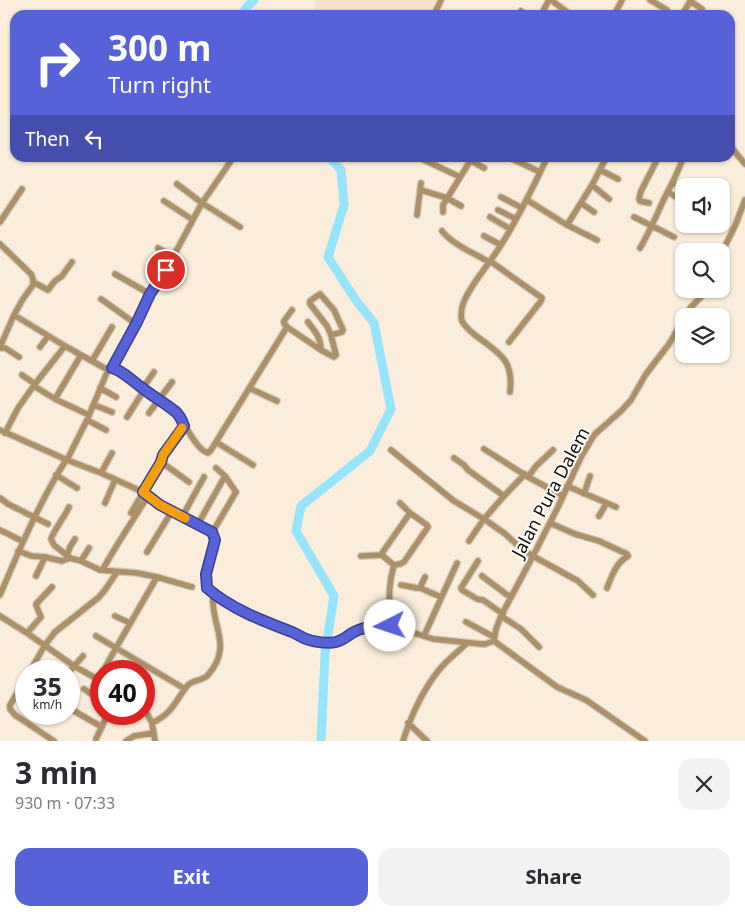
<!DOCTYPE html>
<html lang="en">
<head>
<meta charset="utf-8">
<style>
	body { margin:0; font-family:"Noto Sans",sans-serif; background:#f2f2f3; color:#2b2b33; height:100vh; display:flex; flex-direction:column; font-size:19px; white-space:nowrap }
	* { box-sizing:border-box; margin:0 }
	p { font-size:16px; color:#7c7c81 }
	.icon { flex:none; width:28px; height:28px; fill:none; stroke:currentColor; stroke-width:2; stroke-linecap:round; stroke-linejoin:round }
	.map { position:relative; height:741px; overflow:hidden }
	.side { display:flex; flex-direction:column; background:#fff; flex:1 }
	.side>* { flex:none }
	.hud { position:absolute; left:10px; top:10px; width:725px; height:152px; border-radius:15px; box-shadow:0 1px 4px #0004; background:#5762d9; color:#fff; overflow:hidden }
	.buttons { position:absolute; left:675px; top:178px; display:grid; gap:10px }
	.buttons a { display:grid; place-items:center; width:55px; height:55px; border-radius:10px; background:#fff; box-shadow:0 1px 4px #0004; font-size:25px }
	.speed { position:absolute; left:15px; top:660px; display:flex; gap:10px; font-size:25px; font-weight:700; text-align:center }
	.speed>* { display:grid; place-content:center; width:65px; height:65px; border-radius:50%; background:#fff; box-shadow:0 1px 4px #0004; line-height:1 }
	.speed small { font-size:12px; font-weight:400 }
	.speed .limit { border:8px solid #d22; background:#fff; color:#111 }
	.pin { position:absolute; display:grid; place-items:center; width:42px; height:42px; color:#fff; margin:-21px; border:2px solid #fff; border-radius:50%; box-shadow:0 1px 5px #0007 }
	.me { position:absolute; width:55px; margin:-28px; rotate:266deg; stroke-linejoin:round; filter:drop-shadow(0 0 4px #0008) }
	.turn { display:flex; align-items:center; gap:18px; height:105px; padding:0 15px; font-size:22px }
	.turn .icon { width:65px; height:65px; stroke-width:2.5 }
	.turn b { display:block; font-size:35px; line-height:42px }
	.then { display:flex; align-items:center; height:48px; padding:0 15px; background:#0003; gap:10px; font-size:19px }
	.round { display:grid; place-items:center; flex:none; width:52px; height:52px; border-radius:15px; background:#f2f2f3 }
	.overview { display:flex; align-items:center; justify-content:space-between; height:85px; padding:0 15px }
	h1 { font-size:30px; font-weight:700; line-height:38px }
	.cta { display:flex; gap:10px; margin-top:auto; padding:10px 15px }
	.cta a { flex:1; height:58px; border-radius:15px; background:#5762d9; color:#fff; font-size:20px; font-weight:700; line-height:58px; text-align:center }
	.cta a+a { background:#f2f2f3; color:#2b2b33 }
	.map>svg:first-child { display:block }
	.built { fill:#f4e3ca }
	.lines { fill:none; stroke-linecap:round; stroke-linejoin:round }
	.river { stroke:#97e5fd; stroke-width:9 }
	.minor-casing { stroke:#d6caba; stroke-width:8 }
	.minor { stroke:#ac9068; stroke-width:5.5 }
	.route-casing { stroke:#39408d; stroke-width:12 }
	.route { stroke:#5762d9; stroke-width:9 }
	.slow { stroke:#f59e0b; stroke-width:9 }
	.labels { text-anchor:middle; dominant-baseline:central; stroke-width:4; stroke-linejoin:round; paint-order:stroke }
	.street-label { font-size:18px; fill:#16120b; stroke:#fffcf9 }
</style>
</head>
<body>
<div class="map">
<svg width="745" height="741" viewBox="0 0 745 741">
	<rect width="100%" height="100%" fill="#faeddb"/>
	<path class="built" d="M313,0H441L434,15H313L316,2Z"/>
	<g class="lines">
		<path class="river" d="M242,15L246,8L254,0
			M321,741L325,654L334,596L296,531L301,506L370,451L391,409L374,323L355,299L328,257L344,205L341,170L330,158"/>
		<defs>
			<path id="minor" d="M551,0L567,12
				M650,0L667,10
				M690,1L702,9
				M521,11L527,15
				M434,15L441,0
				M541,15L549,0
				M614,15L622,0
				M682,15L691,0
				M730,146L745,164
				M420,158L460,177
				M466,158L484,168
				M510,158L540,172
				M600,170L618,179
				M673,183L684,189
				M177,184L202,203L240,227
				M592,185L609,199
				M421,190L447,198L461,206
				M668,192L681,200
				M501,197L522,208
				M527,200L567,225L597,240
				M164,201L193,220
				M581,203L594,212
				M649,203L640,201L639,199L641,191L658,158
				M498,210L516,219
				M443,212V205L472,158
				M417,215L421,183
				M490,217L510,229
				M634,217L674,237
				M0,222L22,189
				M567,225L592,185L606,158
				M442,231C453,245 474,253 489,262
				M484,236L501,245
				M0,244L31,274L33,279V285L23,299L14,315L0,347
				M158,248L173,257
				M640,248C649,233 656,217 663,201C670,187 678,173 683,158
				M721,254L735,226L745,200
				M490,261L542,298L541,301L509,342
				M115,274L150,294
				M33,282L48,290L55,281L62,276L72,262
				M101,299L136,324
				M14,315L65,346L108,370
				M685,316L691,307L709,289
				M308,322C315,331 321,338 321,350
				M287,327L321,350L334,357L336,355L331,335L327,326L310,304V301L320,294L334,310L343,330L342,332L331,335
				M40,347L48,336
				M0,348H5L19,357
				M81,355L55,399L89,415
				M92,361L112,327
				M112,368L136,324L150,294L173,257L202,203L233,158
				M108,370L112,368L118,370L176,413C185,422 195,449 208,453L211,450L216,442L287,327L284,323V321L292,310
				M22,375L35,384
				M34,386L55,399
				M100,388L116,397
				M249,388L277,401
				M142,389L154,372
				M510,392C514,358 498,353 475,335C470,331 465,327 462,321C460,314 462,306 465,299C474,280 490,263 501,245C519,217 533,187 547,158
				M94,405L112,412
				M149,413L172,382
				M127,417L144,390
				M87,420L106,430
				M0,430L67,460L101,473L143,492L163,507L212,533L215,540L206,574L207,589L218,597L252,616L295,633L306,639L315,642H335L343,639L357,630L382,626L399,628L433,639L481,644H485L494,641
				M5,433L18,408L35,384L65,346
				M216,442L253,465
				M484,449L528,477L563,496
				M391,450L454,501L484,519L504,533L522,549L533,556L578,581L593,595
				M454,458L464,465L468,470L504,496L525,474
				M67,460L87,420L108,370
				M161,462L189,482
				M101,473L112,453
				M56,475L77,488
				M528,477L536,466L553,450
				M567,486L616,507
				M584,494L590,476
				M0,498L8,504L48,524
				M105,503L115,480
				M69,507C64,518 55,528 51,539L54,545L70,558
				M131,513L161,462L163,455L184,426
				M599,516L606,504
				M182,517L204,477
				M550,523L575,534L599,541L627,554L628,556C616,563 612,575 607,588
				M198,524L225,476
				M0,530L22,541
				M212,533L236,492L225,476L216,468
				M469,541L484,519L504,496
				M18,551L32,556L45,557L62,561L70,558L81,561L100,570L137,573L157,577L192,587
				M147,552L172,511
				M67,555L70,547L75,539
				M361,556L382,555
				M81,561L89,548
				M478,561L461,588L462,590L477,599L483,600L503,614
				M394,565L400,564L404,562L428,527L427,525L410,513L400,503
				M394,565L384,557L382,553L410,513
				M103,569C117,544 133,520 148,496
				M36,576L45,557
				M482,576L510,597
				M401,585L417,588H420L441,597
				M420,588L425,577
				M0,595C20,548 39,503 66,460
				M0,616L27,633L74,666L101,681
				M115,616L130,623
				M501,616L521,629L539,647
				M466,622L494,637
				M390,626C390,603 387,589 394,565
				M27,633L41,617L36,605L37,603L52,587
				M96,636L185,689
				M424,636L457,563
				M494,641L496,629L501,616L533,556L558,507L581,457L594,435L621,411L631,400L646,374L669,344L684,318
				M494,641L557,687L586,700L645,741
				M30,671L45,645L55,632L98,598L105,590L117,572
				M103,671L116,648L157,577
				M69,672L83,656
				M26,678L10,705V709L15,715L54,741
				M84,689L97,698L99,697L101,694
				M69,708L102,727
				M144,708L152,723L155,741
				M152,723C174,712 174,702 188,685C194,679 203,681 208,675C234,645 210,625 213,594
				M408,723L427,741
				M96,739L104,722L107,714
				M126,741L134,736L154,733
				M403,741C411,716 422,691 439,670C447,660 458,652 467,643"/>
		</defs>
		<use href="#minor" class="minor-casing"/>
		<use href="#minor" class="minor"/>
	</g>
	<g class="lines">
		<defs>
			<path id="route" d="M166,270L150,294L136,324L112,368C122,370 132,381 141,387C152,396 165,403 176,412C180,416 182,420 184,426L163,455L161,462L143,492L160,505L212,532L215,540L206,574L207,588C231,609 263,621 292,632C297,634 301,637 306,639C314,642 328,644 336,642C344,640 349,634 356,631C366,626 379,626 390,626"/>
		</defs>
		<use href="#route" class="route-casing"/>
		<use href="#route" class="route"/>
		<path class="slow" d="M182,428L163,455L161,462L143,492L160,505L185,518"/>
	</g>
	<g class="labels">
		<g class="street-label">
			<text transform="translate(550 492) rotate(-62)">Jalan Pura Dalem</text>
		</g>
	</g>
</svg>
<div class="buttons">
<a><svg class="icon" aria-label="sound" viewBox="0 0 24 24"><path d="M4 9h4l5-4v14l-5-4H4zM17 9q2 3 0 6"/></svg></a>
<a><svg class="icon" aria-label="search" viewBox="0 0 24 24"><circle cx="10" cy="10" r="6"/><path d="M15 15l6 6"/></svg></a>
<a><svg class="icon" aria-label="layers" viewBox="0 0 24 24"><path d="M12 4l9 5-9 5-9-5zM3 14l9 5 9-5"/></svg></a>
</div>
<div class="speed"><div>35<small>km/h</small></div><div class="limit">40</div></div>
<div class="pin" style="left:166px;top:270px;background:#d93025"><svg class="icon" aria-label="arrive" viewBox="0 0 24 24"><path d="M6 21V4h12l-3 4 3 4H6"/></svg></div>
<svg class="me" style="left:390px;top:626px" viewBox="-20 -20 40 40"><circle r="19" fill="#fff"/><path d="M0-13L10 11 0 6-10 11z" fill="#5762d9"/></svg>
<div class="hud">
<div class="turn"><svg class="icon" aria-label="right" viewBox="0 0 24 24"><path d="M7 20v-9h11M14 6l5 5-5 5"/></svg><div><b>300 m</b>Turn right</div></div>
<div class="then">Then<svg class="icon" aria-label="left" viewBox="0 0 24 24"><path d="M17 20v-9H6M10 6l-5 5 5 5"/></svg></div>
</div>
</div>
<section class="side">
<div class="overview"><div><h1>3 min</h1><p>930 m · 07:33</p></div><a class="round"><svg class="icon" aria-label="close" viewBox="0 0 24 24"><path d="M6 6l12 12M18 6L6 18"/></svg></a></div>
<div class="cta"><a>Exit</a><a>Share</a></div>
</section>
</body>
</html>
